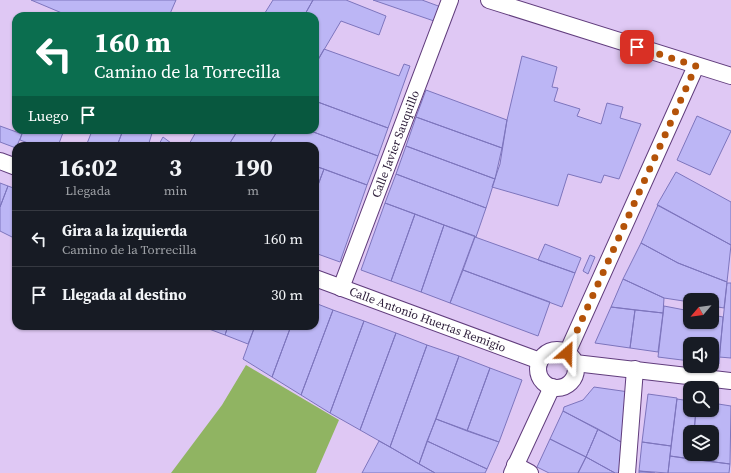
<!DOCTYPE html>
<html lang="es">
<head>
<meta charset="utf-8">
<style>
	body { margin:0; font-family:"Source Serif 4",serif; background:#242831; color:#f1f3f6; height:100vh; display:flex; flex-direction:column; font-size:15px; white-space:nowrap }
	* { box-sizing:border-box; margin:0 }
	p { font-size:13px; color:#9ea1a6 }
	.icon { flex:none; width:22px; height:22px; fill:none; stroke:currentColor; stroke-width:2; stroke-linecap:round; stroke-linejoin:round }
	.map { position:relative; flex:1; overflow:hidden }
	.drawer { position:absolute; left:12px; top:142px; width:307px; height:188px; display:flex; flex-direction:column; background:#171b24; border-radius:12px; box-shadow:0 1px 3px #0004 }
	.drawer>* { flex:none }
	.hud { position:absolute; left:12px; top:12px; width:307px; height:122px; border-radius:12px; box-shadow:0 1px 3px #0004; background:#0b6e4f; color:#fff; overflow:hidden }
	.needle { width:26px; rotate:241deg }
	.tools { position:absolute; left:683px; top:293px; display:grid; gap:8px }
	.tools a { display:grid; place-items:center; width:36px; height:36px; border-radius:8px; background:#171b24; box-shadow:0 1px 3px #0004; font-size:20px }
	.pin { position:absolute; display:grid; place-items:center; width:34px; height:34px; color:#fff; margin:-17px; border-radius:8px; box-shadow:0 2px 6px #0006 }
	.me { position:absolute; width:44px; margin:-22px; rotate:25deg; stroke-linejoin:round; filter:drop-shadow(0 0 3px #0008) }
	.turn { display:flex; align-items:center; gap:14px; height:84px; padding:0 16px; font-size:18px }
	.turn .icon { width:52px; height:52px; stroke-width:2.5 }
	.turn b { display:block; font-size:28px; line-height:34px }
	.then { display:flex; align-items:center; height:38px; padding:0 16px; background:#0003; gap:8px; font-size:15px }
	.eta { display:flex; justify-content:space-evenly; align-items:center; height:68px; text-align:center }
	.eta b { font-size:24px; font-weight:700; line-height:28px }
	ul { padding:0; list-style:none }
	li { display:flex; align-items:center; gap:12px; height:56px; padding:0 16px; border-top:1px solid #363941 }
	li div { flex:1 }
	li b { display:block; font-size:15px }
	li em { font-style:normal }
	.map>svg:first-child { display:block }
	.green { fill:#90b462 }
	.building { fill:#bcb6f5; stroke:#7d75bd }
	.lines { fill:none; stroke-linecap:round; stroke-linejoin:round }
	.minor-casing { stroke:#613d7d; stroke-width:18 }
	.minor { stroke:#fff; stroke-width:16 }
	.route { stroke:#b45309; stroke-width:7; stroke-dasharray:0 12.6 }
	.labels { text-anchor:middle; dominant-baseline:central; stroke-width:3; stroke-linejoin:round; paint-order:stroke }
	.street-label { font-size:12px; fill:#2c1d39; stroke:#f5f2f9 }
</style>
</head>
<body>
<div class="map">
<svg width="731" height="473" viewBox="0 0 731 473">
	<rect width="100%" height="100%" fill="#dfc8f4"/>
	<path class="green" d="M246,365L339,420L316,473H171L222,405Z"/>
	<path class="building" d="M31,0H176L169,16H69Z
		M273,0H313L304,16H263Z
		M313,0H346L386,16L379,35L341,21L315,65V16H304Z
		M373,0H422L441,7L434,21Z
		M324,49L399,76L404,64L410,66L388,128L315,101V65Z
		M522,56L557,67L552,87L558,88L554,101L580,109L577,116L601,124L607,103L623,107L620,118L641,124L619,179L604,175L601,183L568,174L558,206L492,187L500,164L507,120Z
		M426,90L507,120L502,148L416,117Z
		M315,101L388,128L378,156L308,130H315Z
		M697,116L731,131L710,175L677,160Z
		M416,117L502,148L495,179L406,146Z
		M0,126L22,134L16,148L0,142Z
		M23,130H64L58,146H36L20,140Z
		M90,130H123L117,146H86L92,131Z
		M123,130H153L148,146H117Z
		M197,130H238L228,146H188Z
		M238,130H278L268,146H228Z
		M278,130H308L378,156L367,185L315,166V146H268Z
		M163,137L175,146H158Z
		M406,146L495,179L486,208L396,174Z
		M315,166L324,169L315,193Z
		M324,169L367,185L340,262L315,253V193Z
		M676,172L731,202V245L657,205Z
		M396,174L486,208L476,237L385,203Z
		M0,183L8,186L0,207Z
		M8,186L16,189V239L0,231V207Z
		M385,203L415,214L391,281L361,270Z
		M658,205L731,245L727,282L678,263L641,243Z
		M415,214L444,225L421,292L391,281Z
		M444,225L475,236L450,303L421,292Z
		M475,237L575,273L562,307L463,270Z
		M641,243L678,263L727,282L724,308L712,306V300H690V302L664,298L623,279Z
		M545,244L581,258L575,273L538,260Z
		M590,255L595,257L588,274L583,271Z
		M463,270L550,302L538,336L450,303Z
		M623,279L664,298L663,313L611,307Z
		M727,283H731V358L719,357Z
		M315,303L333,310L301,395L272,377L291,326H315Z
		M664,306L690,311V322H712V315L723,317L719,364H712V344H690V361L658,357Z
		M611,307L635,310L630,348L595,343Z
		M333,310L364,321L330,413L301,395Z
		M635,310L663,313L658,352L630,348Z
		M364,321L396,333L360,430L330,413Z
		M201,326H228L225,335Z
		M228,326H255L248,344L225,335Z
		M255,326H291L272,377L243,359Z
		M396,333L427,345L390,447L360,430Z
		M427,345L459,356L419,464L390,447Z
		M459,356L490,368L467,431L436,419Z
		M490,368L522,380L499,442L467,431Z
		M594,387L629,392L623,443L563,411L564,407L583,400Z
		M648,394L677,398L671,446L642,442Z
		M677,399L690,401V410H696L694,432H690V459L670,456Z
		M712,403L731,406L730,464L690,459L691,454H712V432H694L696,410H712Z
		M563,411L598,429L586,457L550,439Z
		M436,419L499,442L487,469L427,441Z
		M598,429L623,443L620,473H615L586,457Z
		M550,439L586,457L578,473H549L537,467Z
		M379,441L390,447L435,473H362Z
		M427,441L487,469L485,473H435L419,464Z
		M642,442L671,446L668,473L639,471Z
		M670,456L730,464L729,473H668Z
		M586,457L615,473H578Z
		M639,471L655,473H639Z"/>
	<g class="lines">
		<defs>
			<g id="minor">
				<path d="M489,0L731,76"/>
				<path d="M0,161L16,167"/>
				<path id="s1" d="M315,278L540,361"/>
				<path id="s2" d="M341,288L450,0"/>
				<circle cx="557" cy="369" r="19"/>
				<path d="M567,353L696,66"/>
				<path d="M575,363L731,381"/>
				<path d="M515,465L530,473"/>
				<path d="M512,473L552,387"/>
				<path d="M627,473L635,369"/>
			</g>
		</defs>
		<use href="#minor" class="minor-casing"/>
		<use href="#minor" class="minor"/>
	</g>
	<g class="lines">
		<path class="route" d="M567,353L696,66L637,47"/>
	</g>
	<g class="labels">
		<g class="street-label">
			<text stroke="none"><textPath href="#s2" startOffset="154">Calle Javier Sauquillo</textPath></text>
			<text stroke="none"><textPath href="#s1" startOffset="120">Calle Antonio Huertas Remigio</textPath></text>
		</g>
	</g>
</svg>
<div class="tools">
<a><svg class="needle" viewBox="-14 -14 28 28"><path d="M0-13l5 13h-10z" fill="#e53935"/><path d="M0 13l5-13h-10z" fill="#9ea1a6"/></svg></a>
<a><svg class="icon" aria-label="sound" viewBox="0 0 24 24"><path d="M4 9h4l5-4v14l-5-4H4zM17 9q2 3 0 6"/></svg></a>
<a><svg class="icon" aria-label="search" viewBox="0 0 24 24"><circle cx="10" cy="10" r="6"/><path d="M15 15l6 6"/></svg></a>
<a><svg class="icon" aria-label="layers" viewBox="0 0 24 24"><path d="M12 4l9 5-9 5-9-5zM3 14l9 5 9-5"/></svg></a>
</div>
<div class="pin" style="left:637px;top:47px;background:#d93025"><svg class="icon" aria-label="arrive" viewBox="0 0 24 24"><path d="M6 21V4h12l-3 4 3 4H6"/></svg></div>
<svg class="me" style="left:567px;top:353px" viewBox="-20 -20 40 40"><path d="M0-17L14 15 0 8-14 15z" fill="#b45309" stroke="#fff" stroke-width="4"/></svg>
<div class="hud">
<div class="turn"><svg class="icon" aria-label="left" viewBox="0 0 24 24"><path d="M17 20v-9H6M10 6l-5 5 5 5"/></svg><div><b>160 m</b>Camino de la Torrecilla</div></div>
<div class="then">Luego<svg class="icon" aria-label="arrive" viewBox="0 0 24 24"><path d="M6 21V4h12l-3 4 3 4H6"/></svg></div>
</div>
<section class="drawer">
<div class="eta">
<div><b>16:02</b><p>Llegada</p></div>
<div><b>3</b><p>min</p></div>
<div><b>190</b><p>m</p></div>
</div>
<ul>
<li><svg class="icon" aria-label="left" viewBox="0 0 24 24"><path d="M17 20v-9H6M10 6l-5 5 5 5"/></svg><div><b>Gira a la izquierda</b><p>Camino de la Torrecilla</p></div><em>160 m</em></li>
<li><svg class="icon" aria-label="arrive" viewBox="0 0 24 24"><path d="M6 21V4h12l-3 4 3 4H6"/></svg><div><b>Llegada al destino</b></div><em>30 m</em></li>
</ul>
</section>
</div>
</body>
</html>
